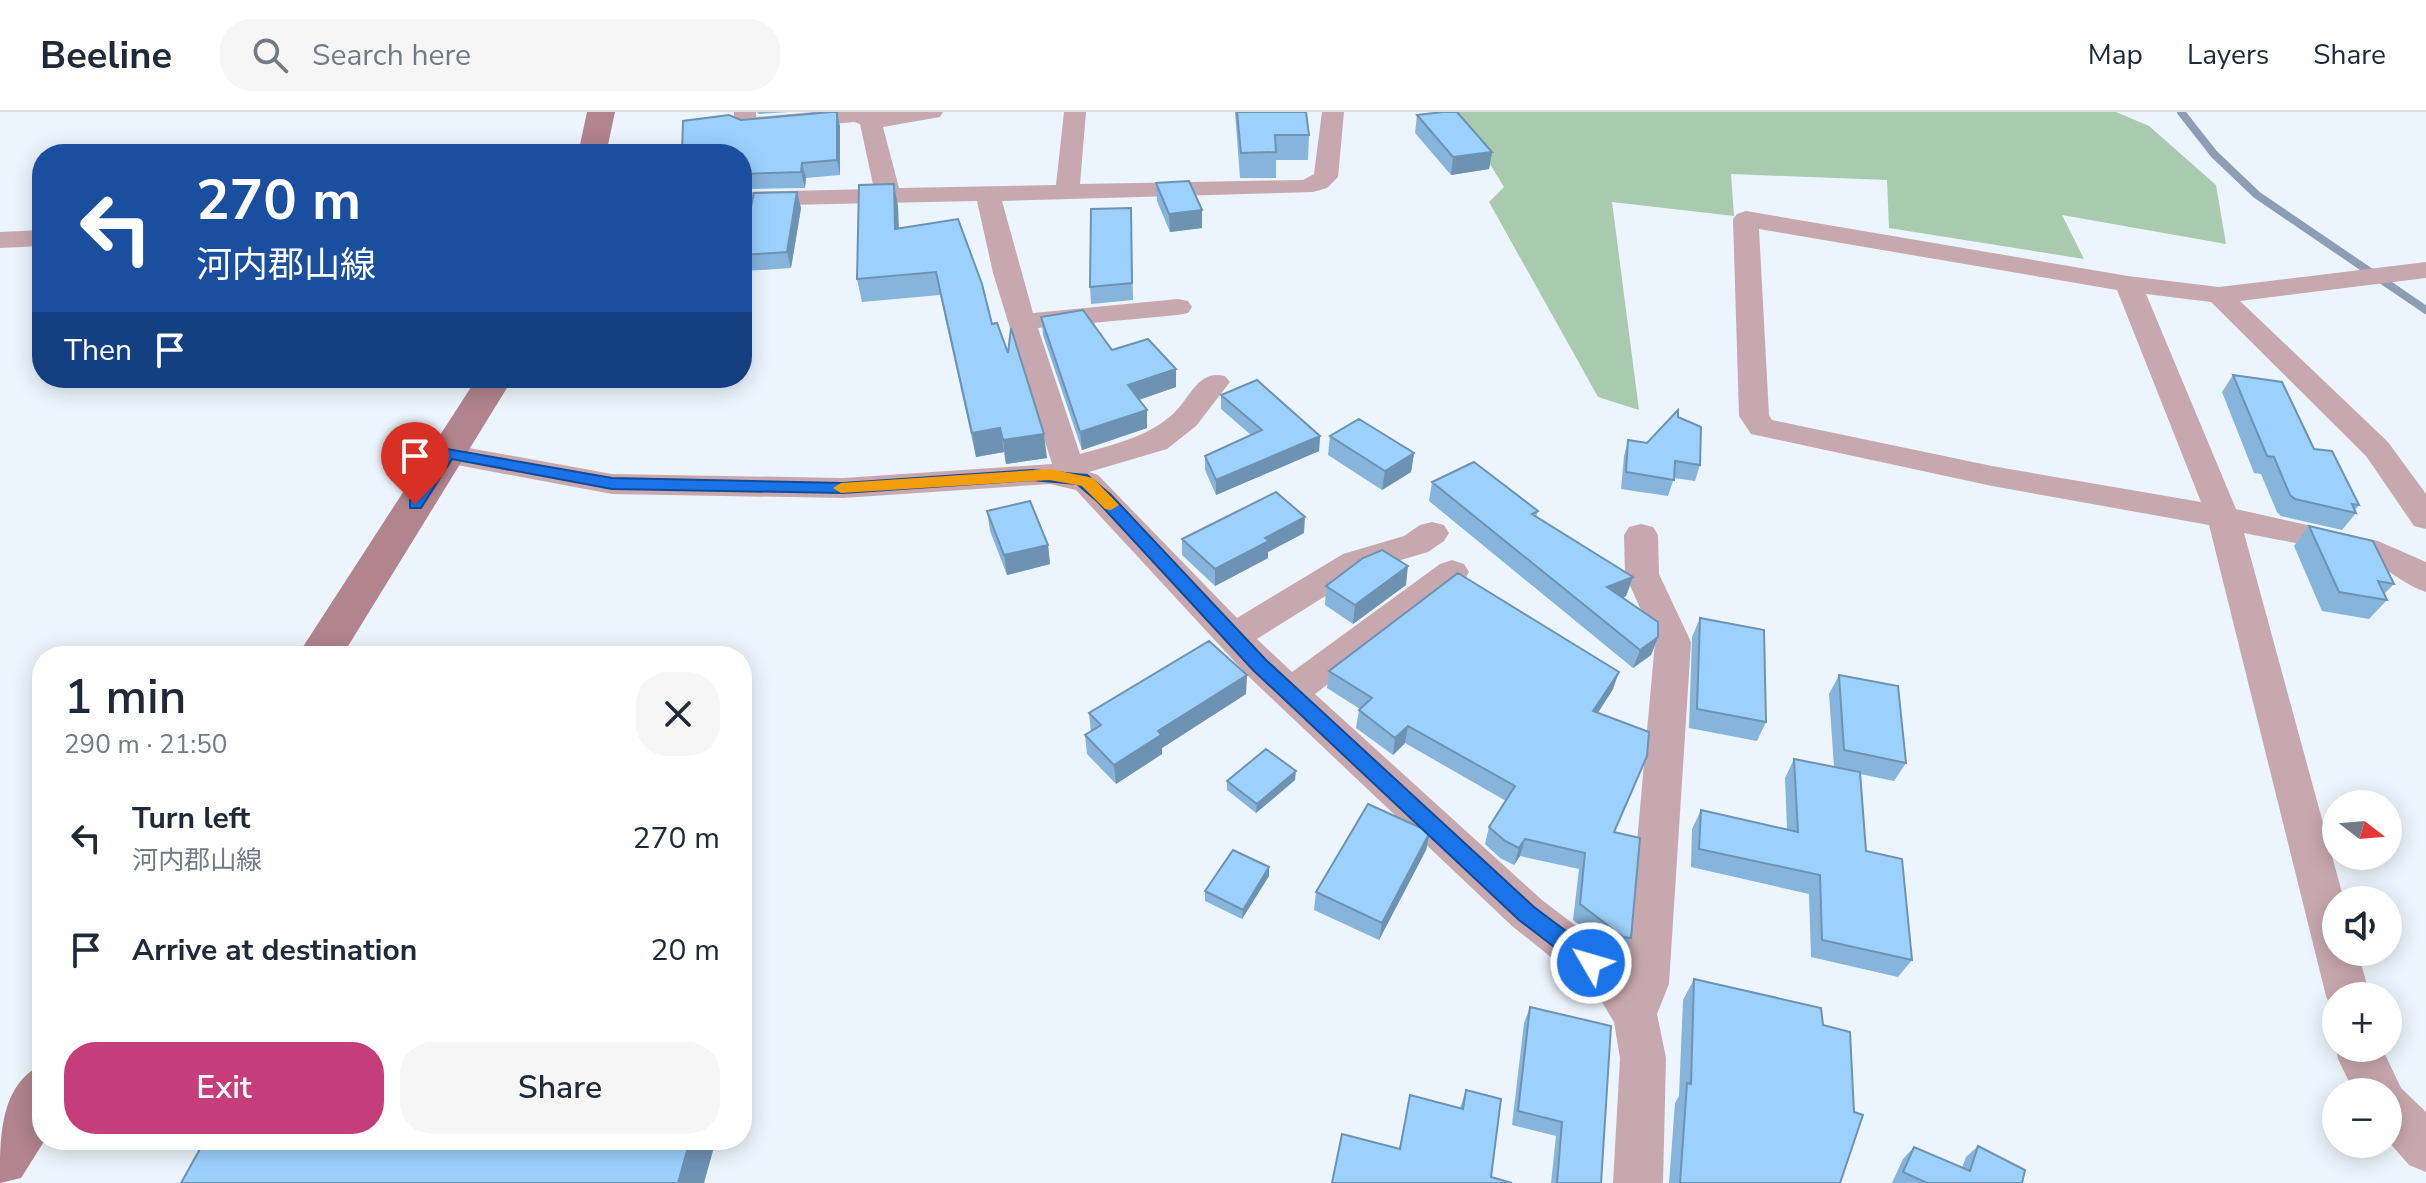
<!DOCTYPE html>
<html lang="en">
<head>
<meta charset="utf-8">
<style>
	body { margin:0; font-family:"Nunito Sans","Noto Sans JP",sans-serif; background:#f6f6f7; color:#1f2937; height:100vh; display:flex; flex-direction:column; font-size:30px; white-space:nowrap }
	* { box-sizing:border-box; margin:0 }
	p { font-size:26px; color:#747a83 }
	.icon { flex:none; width:44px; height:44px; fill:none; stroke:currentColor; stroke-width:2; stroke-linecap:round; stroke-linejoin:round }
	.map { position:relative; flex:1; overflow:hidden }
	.drawer { position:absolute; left:32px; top:534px; width:720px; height:504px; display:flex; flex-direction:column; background:#fff; border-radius:32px; box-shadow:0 4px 20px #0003 }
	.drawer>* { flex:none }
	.top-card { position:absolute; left:32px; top:32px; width:720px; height:244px; border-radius:32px; box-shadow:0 4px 20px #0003; background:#1a4fa0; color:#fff; overflow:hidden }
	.needle { width:52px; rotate:106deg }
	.buttons { position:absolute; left:2322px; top:678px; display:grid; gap:16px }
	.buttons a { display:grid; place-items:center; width:80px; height:80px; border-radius:50%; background:#fff; box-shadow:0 4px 20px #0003; font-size:40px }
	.pin { position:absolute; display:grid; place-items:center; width:68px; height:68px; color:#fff; margin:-82px -34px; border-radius:50% 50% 50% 0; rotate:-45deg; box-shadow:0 0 8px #0007 }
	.pin .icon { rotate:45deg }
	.me { position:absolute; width:88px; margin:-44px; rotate:308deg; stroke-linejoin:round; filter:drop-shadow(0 0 6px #0008) }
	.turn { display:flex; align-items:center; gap:28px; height:168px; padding:0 32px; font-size:36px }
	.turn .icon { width:104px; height:104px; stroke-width:2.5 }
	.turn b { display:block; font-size:56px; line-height:68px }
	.then { display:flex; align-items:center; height:76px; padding:0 32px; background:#0003; gap:16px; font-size:30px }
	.round { display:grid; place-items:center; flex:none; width:84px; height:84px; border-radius:32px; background:#f6f6f7 }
	.head { display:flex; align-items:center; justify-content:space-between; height:136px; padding:0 32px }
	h1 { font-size:48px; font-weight:600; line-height:60px }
	.cta { display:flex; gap:16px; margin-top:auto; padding:16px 32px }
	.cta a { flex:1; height:92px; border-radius:32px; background:#c53d7a; color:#fff; font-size:32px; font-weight:600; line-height:92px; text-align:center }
	.cta a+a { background:#f6f6f7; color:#1f2937 }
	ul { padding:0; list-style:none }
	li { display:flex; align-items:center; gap:24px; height:112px; padding:0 32px }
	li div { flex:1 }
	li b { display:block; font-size:30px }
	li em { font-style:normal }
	header { display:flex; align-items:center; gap:48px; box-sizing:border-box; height:112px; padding:0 40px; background:#fff; border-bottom:2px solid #e0e1e3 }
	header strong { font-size:38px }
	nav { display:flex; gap:44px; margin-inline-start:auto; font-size:28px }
	.search { width:560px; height:72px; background:#f6f6f7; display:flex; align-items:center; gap:20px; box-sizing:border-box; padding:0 28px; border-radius:32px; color:#747a83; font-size:30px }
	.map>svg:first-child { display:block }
	.green { fill:#a9caae }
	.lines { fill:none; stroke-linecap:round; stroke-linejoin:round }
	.stream { stroke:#8e9cb4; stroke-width:8 }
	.street { fill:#c8a8af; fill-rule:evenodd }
	.secondary { fill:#b1848e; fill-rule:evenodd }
	.wall { fill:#86b4da }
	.shaded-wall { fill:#6d92b2 }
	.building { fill:#9cd1fe; stroke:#6d92b2; stroke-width:2 }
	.route { fill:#1a73e8; stroke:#114b97; stroke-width:2 }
	.slow { fill:#f59e0b }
</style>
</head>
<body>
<header>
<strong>Beeline</strong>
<div class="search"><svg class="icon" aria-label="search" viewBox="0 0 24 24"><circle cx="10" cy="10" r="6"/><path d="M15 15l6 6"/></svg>Search here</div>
<nav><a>Map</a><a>Layers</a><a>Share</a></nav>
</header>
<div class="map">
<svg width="2426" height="1071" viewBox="0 0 2426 1071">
	<rect width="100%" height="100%" fill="#ecf5fd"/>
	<path class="green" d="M1458,0H2116L2149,14L2216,73L2226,132L2062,103L2084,147L1889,116L1887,68L1731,62L1734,104L1612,90L1639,298L1598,285L1489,90L1504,75Z"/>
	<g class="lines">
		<path class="stream" d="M2181,0L2214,42L2257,83L2426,198"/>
		<path class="street" d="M734,0H756V5L814,0H943L940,5L883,15L899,76L1056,73L1064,0H1086L1080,72L1303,68L1314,62L1322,0H1344L1338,65L1327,76L1313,80L1002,89L1033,201L1178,187L1188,189L1192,195L1188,201L1178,203L1038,216L1080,342C1114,332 1146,326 1173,302C1190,286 1198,257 1225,264L1230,270L1196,314L1167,337L1089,360L1098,363L1237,506L1343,442L1404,424L1420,413L1432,410L1444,413L1449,421L1444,429L1428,440L1367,458L1257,527L1292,560L1440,452L1452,448L1464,452L1469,460L1464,468L1315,582L1542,788L1626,852L1655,530L1625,462L1624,423L1629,415L1641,412L1653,415L1658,423L1659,462L1691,530L1669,872L1657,902L1666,946L1663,1071H1613L1620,946L1614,910L1597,882L1512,814L1247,563L1076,378L1050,372L843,386L612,382L436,349L431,342L436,335L447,332L612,362L843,366L1052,352L993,161L977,89L742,94V80L874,77L860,12L854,10L745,20L737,18L734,13Z
			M1746,99L2128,164L2219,175L2426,150V166L2240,189L2388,330L2426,382V417L2414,414L2366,344L2211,190L2146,182L2236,397L2378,429L2426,450V480C2406,474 2391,458 2372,451C2332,435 2285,430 2244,421L2344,788H2336V840H2358L2370,884H2336V900L2332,898L2326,884L2209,413L1992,374L1751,322L1739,304L1733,107L1737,102ZM1759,117L2117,178L2201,390L1992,354L1772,308L1769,303Z
			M42,118V134L0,136V120Z
			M2336,936H2382L2401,976L2426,1000V1060L2409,1053L2388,1029V980H2354L2338,947Z"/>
		<path class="secondary" d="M587,0H615L606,42H578Z
			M477,266H513L342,544H297Z
			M42,952V1028H45L21,1066L0,1071C0,1023 0,974 42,952Z"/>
	</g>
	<path class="wall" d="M757,0H789L759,2Z
		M1235,0H1306L1309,23L1308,48H1276V66H1240Z
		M1417,3L1492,40L1489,57L1451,63L1415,21Z
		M741,8L840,14V63L806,66L805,76L742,77Z
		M1156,71L1202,116L1170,120L1157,89Z
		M898,94L899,116L992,212L1047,346L1006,352L1004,340L976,345L940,183L862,190L857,167Z
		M801,96L791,156L745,159L742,148V137Z
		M1131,96L1133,188L1091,192L1090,175Z
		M1041,205L1112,238L1176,257V275L1139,288L1147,298V316L1082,338L1043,223Z
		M2233,263L2314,337L2359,393L2355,398L2356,401L2342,418L2281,404L2277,400L2261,362L2254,361L2222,280Z
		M1221,283L1320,324L1319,339L1216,383L1205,358V344L1251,323L1221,297Z
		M1678,305L1700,353L1695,369L1674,366L1668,384L1621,377L1624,344L1628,328L1647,331Z
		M1330,324L1414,341L1411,360L1382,378L1328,343Z
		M1432,370L1538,399L1536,405L1633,465L1626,484L1623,486L1658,525L1651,543L1633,556L1429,389Z
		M987,399L1048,433L1050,452L1007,463L990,419Z
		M2309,414L2394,472L2384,482L2387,488L2369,507L2322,499L2294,434Z
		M1304,421L1268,440V446L1215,474L1182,443V427Z
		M1406,473L1353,512L1325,493L1326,474Z
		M1700,506L1766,610L1757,629L1689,616L1692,525Z
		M1329,559L1613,577L1598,601L1640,661L1614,720L1631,826L1624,843L1616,841L1573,808L1579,757L1520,744L1514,753L1500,746L1485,732L1489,715L1506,689L1405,631L1393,643L1356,616L1359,598L1360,597L1327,576Z
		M1839,563L1906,651L1894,669L1860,662L1866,739L1912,848L1898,865L1811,845L1809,782L1691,755L1692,717L1701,698L1787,717L1785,666L1794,647L1834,655L1829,582Z
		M1246,582L1162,636V642L1116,672L1087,642L1085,623L1091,620L1089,601Z
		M1295,668L1256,701L1227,678V669Z
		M1430,720L1426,738L1379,828L1314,798L1316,780Z
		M1269,755V764L1242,807L1205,789V779Z
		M1694,867L1840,1071H1669L1675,991L1679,984L1683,888Z
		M1530,895L1601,1071H1551L1556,1024L1512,1013L1524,911Z
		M1466,978L1491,1065L1332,1071L1399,1037L1410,983L1460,996Z
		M1978,1034L2022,1071H1892L1903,1047L1914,1035L1962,1056L1966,1045Z"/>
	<path class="shaded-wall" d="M837,0L840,14V63L837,48Z
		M1492,40L1489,57L1451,63L1453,45Z
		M802,51L806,66L805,76L801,60Z
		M894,72L898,94L899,140L895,117Z
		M797,80L801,96L791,156L787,140Z
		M1202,98V116L1170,120L1169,102Z
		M1176,257V275L1129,291L1128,273Z
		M1147,298V316L1082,338L1080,320Z
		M1000,316L1004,340L976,345L972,321Z
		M1044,322L1047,346L1006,352L1003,328Z
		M1320,324L1319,339L1216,383V368Z
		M1414,341L1411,360L1382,378L1385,359Z
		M1305,405L1304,421L1268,440V446L1215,474V457L1265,426Z
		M1048,433L1050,452L1007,463L1004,443Z
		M1408,454L1406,473L1353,512L1355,493Z
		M1633,465L1626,484L1601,494L1607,475Z
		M1658,525L1651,543L1633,556L1640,538Z
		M1619,560L1613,577L1588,616L1593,599Z
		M1247,563L1246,582L1162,636V642L1116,672L1114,653L1158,619Z
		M1408,614L1405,631L1393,643L1395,626Z
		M1296,659L1295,668L1256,701L1257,692Z
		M1430,720L1426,738L1379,828L1382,811Z
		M1525,727L1520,744L1514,753L1519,736Z
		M1269,755V764L1242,807L1243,798Z
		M690,1028H716L704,1071H678Z"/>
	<path class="building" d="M831,0H837V48L802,51L801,60L742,62V42H682L683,9L729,3L741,8Z
		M1237,0H1306L1309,23H1275L1276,40L1241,41Z
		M1443,0H1457L1492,40L1453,45L1417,3Z
		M1189,69L1202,98L1169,102L1156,71Z
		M894,72L895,117L958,107L982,172L992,212L997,211L1008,241L1011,216L1044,322L1003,328L1000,316L972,321L936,160L857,167L859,73Z
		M797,80L787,140L742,143V137L754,81Z
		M1131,96L1132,171L1090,175L1091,97Z
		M1083,198L1112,238L1148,227L1176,257L1128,273L1147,298L1080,320L1041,205Z
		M2233,263L2282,270L2314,337L2332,339L2359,393L2352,392L2356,401L2295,387L2290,383L2274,345L2267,344Z
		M1257,268L1320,324L1216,368L1205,344L1262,318L1221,283Z
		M1678,298V305L1701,315L1700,353L1675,349L1674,368L1626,360L1628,328L1647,331Z
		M1359,307L1414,341L1385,359L1330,324Z
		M1474,350L1538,399L1532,402L1633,465L1607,475L1658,510V525L1640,538L1432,370Z
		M1276,380L1305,405L1265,426L1269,429L1215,457L1182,427Z
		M1030,389L1048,433L1004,443L987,399Z
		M2309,414L2373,429L2394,472L2378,469L2387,488L2339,480Z
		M1382,438L1408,454L1355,493L1326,474L1363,446Z
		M1458,461L1619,560L1593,599L1649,620L1647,644L1614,720L1640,726L1631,826L1623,825L1580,792L1585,741L1525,727L1519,736L1505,729L1489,715L1515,674L1408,614L1395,626L1359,598L1372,586L1329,559Z
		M1700,506L1764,518L1766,610L1697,597Z
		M1209,529L1247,563L1158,619L1161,623L1114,653L1085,623L1101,613L1089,601Z
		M1839,563L1898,574L1906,651L1844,638Z
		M1266,637L1296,659L1257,692L1227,669Z
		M1794,647L1860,660L1866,739L1902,747L1912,848L1822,828L1820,763L1699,737L1701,698L1798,720Z
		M1368,692L1430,720L1382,811L1316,780Z
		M1233,738L1269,755L1243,798L1205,779Z
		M1694,867L1821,896L1823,913L1850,920L1854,1000L1863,1003L1840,1071H1680L1687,971L1691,972Z
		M1530,895L1611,914L1601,1071H1557L1562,1010L1518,999Z
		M1466,978L1501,987L1491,1065L1512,1071H1332L1342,1022L1400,1037L1410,983L1463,997Z
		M205,1028H690L678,1071H181Z
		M1978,1034L2025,1058L2022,1071H1927L1903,1060L1914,1035L1970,1059Z"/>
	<path class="route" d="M447,337L612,366L843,371L1032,358L1087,363L1110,382L1266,548L1534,795L1599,844L1603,851L1599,858L1591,861L1584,858L1519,808L1253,558L1098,390L1077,372L1032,368L843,381L612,377L452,347L421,396H410V388L442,338Z"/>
	<path class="slow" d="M1050,357L1093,366L1119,393L1111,398L1105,397L1082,374L1050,368L841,381L833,376L841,371Z"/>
</svg>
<div class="buttons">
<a><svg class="needle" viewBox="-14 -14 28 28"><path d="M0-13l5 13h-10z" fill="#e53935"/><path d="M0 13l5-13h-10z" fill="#747a83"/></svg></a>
<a><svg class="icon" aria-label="sound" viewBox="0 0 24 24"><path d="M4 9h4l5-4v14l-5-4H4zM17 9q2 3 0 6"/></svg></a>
<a>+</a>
<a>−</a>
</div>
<div class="pin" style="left:415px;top:392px;background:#d93025"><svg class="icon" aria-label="arrive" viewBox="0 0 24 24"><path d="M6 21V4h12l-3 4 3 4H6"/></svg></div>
<svg class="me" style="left:1591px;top:851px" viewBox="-20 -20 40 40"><circle r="17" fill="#1a73e8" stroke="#fff" stroke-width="3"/><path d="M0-11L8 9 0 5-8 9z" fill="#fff"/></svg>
<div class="top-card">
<div class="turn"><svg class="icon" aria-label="left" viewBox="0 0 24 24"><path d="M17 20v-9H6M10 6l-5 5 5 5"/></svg><div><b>270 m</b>河内郡山線</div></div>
<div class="then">Then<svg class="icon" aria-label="arrive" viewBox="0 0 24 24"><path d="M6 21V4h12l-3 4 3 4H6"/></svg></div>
</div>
<section class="drawer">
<div class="head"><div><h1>1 min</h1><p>290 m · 21:50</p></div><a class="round"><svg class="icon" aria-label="close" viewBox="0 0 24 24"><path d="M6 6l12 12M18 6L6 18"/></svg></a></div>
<ul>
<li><svg class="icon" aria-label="left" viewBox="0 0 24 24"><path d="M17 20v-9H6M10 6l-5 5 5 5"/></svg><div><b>Turn left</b><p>河内郡山線</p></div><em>270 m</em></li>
<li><svg class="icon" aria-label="arrive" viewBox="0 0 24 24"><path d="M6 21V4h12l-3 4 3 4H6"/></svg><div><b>Arrive at destination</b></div><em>20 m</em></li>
</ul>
<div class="cta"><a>Exit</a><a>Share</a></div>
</section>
</div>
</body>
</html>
